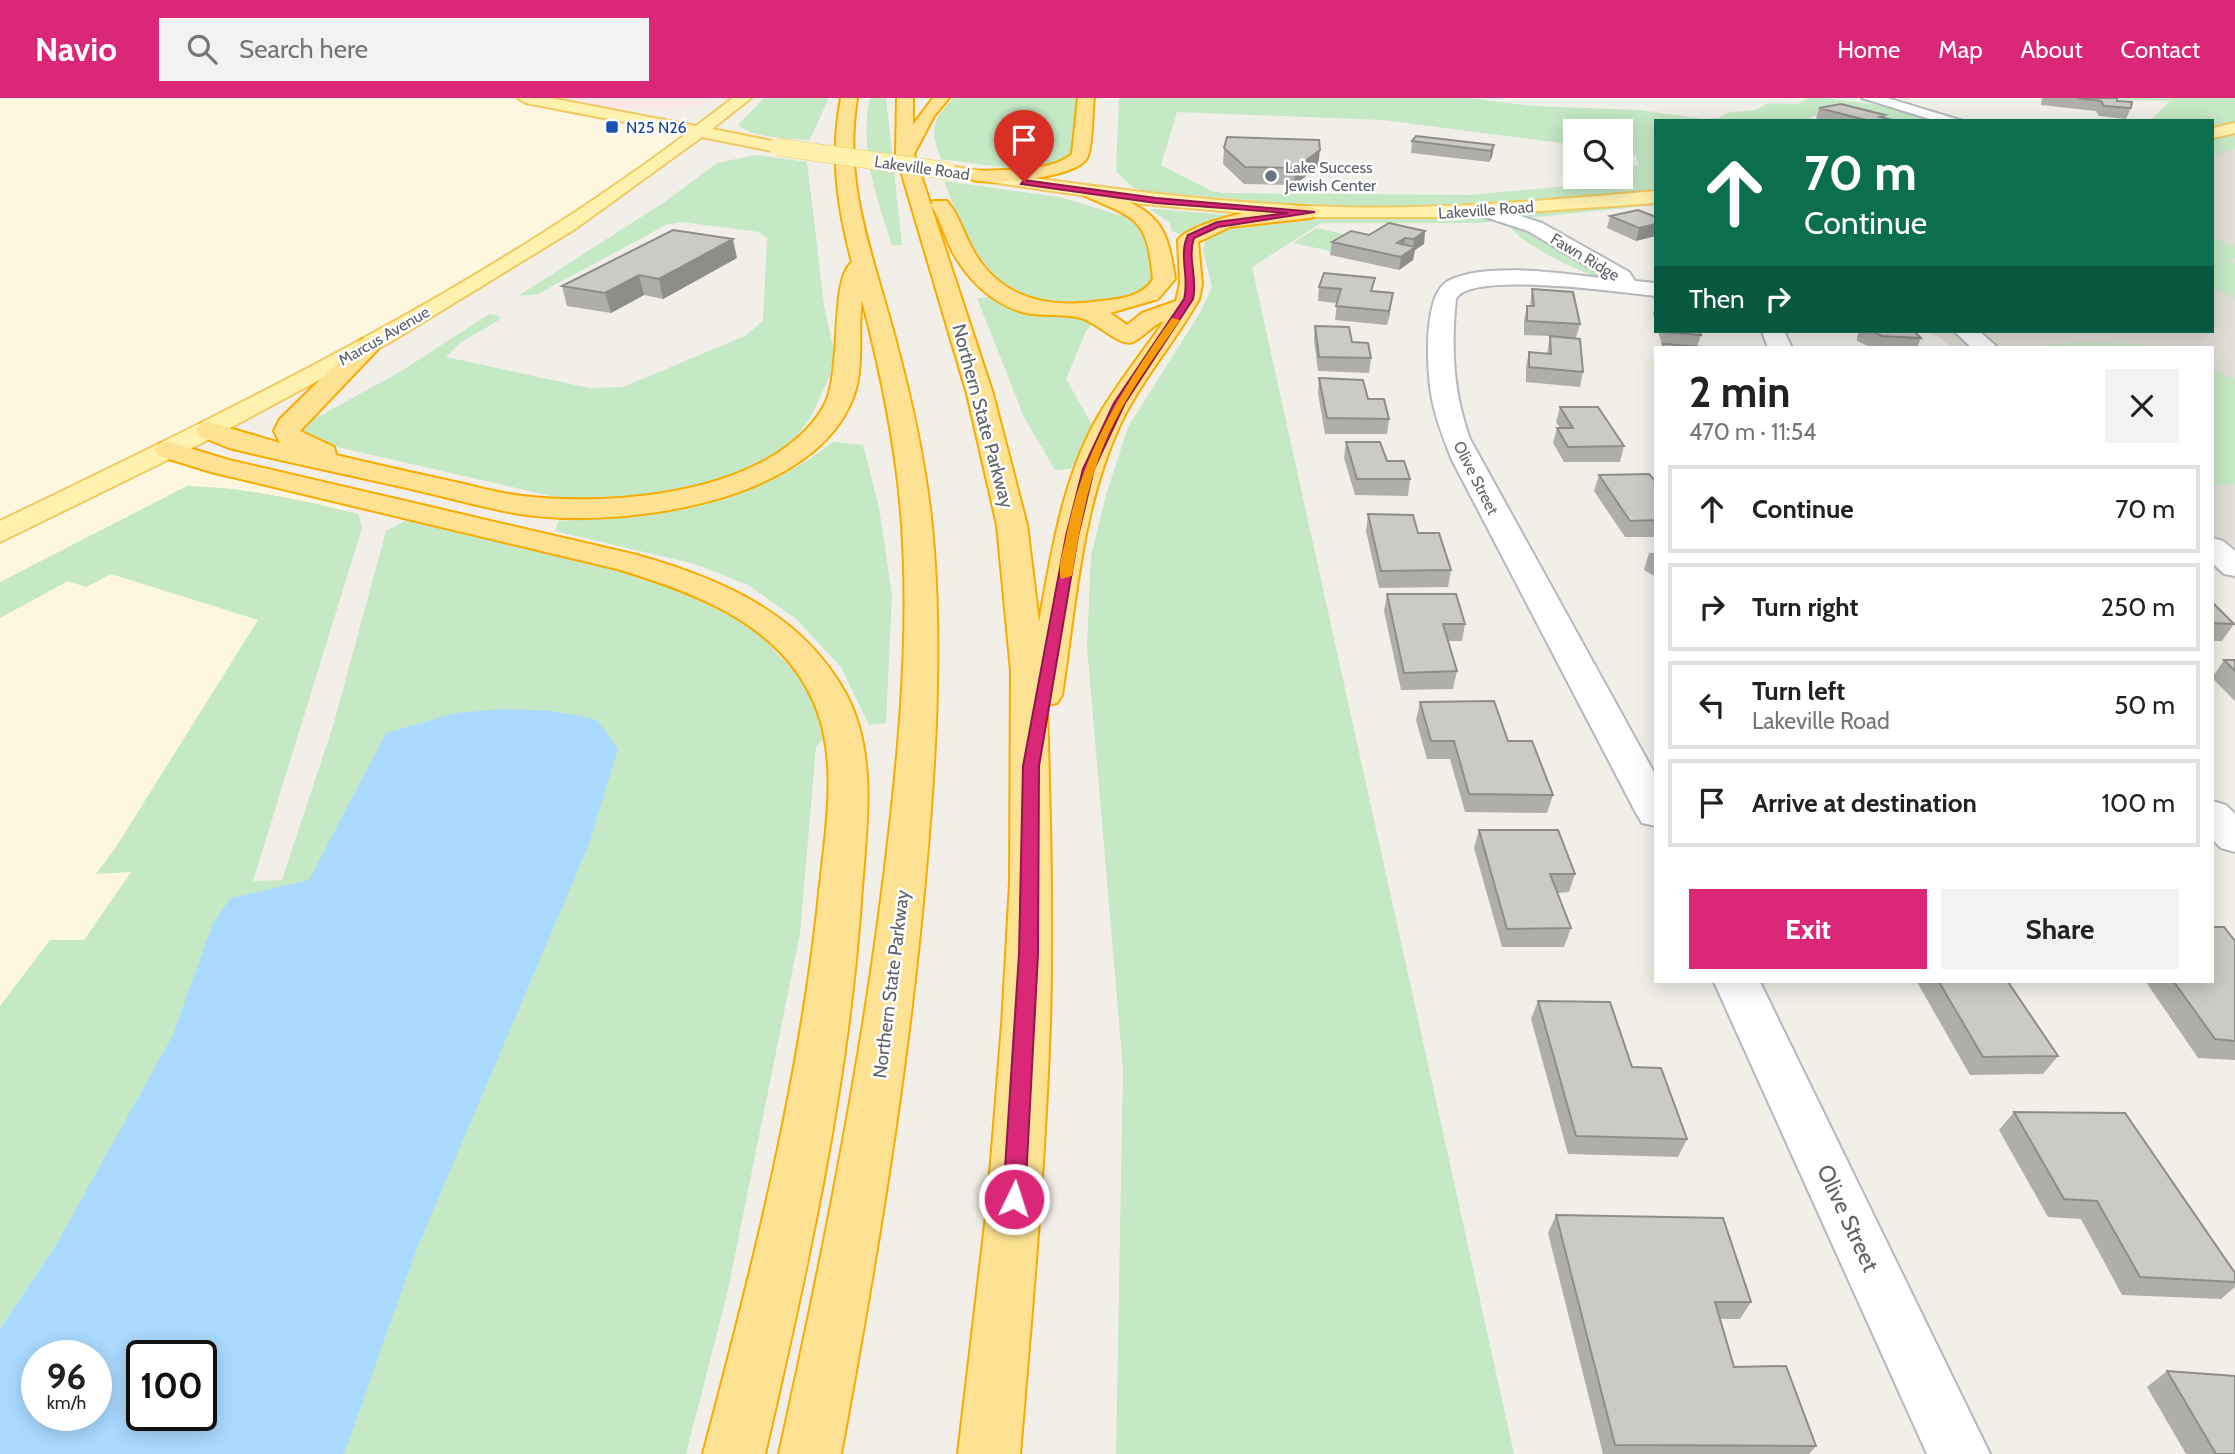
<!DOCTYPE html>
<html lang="en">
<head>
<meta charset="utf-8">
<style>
	body { margin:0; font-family:Cabin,sans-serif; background:#f2f2f2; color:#222; height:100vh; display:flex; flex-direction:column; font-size:26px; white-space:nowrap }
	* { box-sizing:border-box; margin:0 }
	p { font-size:23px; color:#767676 }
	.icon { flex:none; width:38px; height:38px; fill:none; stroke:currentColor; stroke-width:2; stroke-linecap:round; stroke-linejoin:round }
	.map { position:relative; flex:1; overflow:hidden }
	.details { position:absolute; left:1654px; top:248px; width:560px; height:637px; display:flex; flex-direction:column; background:#fff; border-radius:0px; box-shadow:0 4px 18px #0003 }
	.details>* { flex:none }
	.banner { position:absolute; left:1654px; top:21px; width:560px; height:214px; border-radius:0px; box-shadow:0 4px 18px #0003; background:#0b6e4f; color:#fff; overflow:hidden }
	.tools { position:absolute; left:1563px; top:21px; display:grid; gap:14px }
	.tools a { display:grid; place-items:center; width:70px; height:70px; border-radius:0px; background:#fff; box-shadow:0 4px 18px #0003; font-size:35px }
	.speed { position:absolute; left:21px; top:1242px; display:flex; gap:14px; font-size:35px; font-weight:700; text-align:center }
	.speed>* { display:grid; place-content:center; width:91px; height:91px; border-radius:50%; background:#fff; box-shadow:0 4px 18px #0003; line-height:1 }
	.speed small { font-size:18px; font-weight:400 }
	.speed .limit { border:4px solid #111; border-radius:10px; background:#fff; color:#111 }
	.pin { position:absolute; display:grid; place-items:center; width:60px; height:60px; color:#fff; margin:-72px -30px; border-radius:50% 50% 50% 0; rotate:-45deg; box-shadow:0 0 7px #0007 }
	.pin .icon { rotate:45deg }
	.me { position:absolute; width:77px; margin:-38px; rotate:4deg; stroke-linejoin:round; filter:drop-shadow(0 0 5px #0008) }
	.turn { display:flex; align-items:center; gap:24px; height:147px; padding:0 35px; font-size:32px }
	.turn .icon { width:91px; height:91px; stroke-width:2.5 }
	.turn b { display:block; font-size:49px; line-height:60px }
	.then { display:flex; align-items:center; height:66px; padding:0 35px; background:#0003; gap:14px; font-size:26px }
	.round { display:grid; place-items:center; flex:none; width:74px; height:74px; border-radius:0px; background:#f2f2f2 }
	.overview { display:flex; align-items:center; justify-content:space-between; height:119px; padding:0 35px }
	h1 { font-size:42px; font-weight:700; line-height:52px }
	.cta { display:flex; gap:14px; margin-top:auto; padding:14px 35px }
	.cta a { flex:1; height:80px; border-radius:0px; background:#db2777; color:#fff; font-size:28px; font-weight:700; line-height:80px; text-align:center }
	.cta a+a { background:#f2f2f2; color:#222 }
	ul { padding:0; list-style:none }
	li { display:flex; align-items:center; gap:21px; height:88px; margin:0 14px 10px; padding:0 21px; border:4px solid #e0e0e0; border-radius:0px }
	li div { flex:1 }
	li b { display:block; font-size:26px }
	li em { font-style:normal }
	header { display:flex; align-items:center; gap:42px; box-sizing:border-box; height:98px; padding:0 35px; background:#db2777; color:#fff }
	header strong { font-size:33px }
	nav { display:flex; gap:38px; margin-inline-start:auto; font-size:24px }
	.search { width:490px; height:63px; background:#f2f2f2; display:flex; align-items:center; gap:18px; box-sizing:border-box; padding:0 24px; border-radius:0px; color:#767676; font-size:26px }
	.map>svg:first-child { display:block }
	.commercial { fill:#fef7e0 }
	.education { fill:#e1ded6 }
	.medical { fill:#fce8e6 }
	.green { fill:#c5e8c5; fill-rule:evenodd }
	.water { fill:#aadaff; fill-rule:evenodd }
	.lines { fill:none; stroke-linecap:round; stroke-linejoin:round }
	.minor-casing { stroke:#b5b8bc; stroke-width:4 }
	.major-casing { stroke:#f2c960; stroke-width:4 }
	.highway-casing { stroke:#f9ab00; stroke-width:4 }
	.minor { fill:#fff; fill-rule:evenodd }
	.major { fill:#fff2af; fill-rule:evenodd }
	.highway { fill:#fde293; fill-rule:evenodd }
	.major-bridge-casing { stroke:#f2c960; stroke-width:18; stroke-linecap:butt }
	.major-bridge { stroke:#fff2af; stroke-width:17 }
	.wall { fill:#afaea9 }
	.shaded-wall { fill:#8f8d8a }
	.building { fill:#cccac5; stroke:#8f8d8a; stroke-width:2 }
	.route { fill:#db2777; stroke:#8e194d; stroke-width:2 }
	.slow { fill:#f59e0b }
	.transit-dot { fill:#1a4fb4; stroke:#fff; stroke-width:2.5 }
	.worship-dot { fill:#6b7280; stroke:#fff; stroke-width:2.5 }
	.labels { text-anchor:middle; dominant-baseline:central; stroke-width:5; stroke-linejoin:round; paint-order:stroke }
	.far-transit-label { font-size:16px; fill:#164399; stroke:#fff; text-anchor:start }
	.far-worship-label { font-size:16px; fill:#5b616d; stroke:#fff; text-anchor:start }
	.far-street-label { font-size:16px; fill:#5f6368; stroke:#fff }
	.street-label { font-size:19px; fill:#5f6368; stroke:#fff }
	.near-street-label { font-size:23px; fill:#5f6368; stroke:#fff }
</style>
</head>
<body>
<header>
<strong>Navio</strong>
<div class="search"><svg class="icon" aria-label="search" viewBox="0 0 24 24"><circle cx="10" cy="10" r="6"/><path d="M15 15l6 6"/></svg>Search here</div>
<nav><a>Home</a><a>Map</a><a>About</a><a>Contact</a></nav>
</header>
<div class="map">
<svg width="2235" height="1356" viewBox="0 0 2235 1356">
	<rect width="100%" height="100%" fill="#f1efe8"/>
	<path class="commercial" d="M0,0H526L701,34L593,112L170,351L352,400L195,770L0,1000Z"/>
	<path class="education" d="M2235,31V482L2212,463V250H1954L1929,233H2212V35Z"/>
	<path class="medical" d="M526,0H743L666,12L575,8Z"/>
	<path class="green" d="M764,0H829L809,43C784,39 759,42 738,27Z
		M870,0H886L902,147H892C876,99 859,51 870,0Z
		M954,0H1078L1074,56L1067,65L1021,72L941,61C930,33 931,21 954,0Z
		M1119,0H1469L1532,8L1640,12L1704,21L1718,20L1730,14L1755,12L1769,5L1797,6L1809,0H1825L1878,7L1936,23H1867L1822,16L1810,19L1813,23H1656L1655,107L1477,125H1321L1252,169L1514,1356H1116L1123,971L1087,548L1091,458L1106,397L1128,329L1201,213L1212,189L1203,152L1207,139L1251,124L1274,123L1279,105L1143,93L1131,88L1116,73ZM1177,14L1383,22L1575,47V33H1620L1621,55L1636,58L1639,67L1621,69L1620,79H1599L1566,88L1471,97L1223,95L1212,93L1161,67Z
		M2067,0H2235V51L2212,58V23H2150L2170,3Z
		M756,57L807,64L824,207L836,264L811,319L787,350L720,383L634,401L556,399L320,345L303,334L312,322L400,274L489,216L500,218L499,222L460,245L446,259L589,290L623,289L745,238L763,223L767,140L759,134L682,124L666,127L538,196L518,198L663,105L717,65Z
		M944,83L1060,99L1119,117L1132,116L1148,132L1154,182L1149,190L1130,200L1099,205L1031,203L1006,191L968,145Z
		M1149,111H1157L1240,118L1195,130L1184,137L1172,133L1169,124Z
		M1507,124L1519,127L1605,176L1609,183C1586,177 1517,146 1507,124Z
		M1317,130L1358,139L1335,154L1293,145Z
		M2212,140L2235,149V160L2225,161L2235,166V200L2212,190Z
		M990,199L1024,212L1096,221L1086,233L1066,281L1092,327L1091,338L1071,371L1055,372L1024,319L977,200Z
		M2078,244L2136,246L2151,250H2033Z
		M2212,271L2235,281V386L2212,388Z
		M833,344L863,347L879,410L892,497L886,625L869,627L841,569L796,521L748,487L695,466L555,433L558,423C657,416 752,409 833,344Z
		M187,388C244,389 303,402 358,416L362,430L253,783L282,782L333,628L386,433L405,423L422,424L655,482L750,527L810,590L823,641L816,649L800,835L728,1192L686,1356H0V908L50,842H84L131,774L96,776L116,749L258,522L111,476L86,489L68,483L0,520V484ZM37,1258H96V1318H37ZM142,1258H201V1318H142Z"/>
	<path class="water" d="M504,611L553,613L597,622L618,651L589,746L415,1155L344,1356H0V1231L56,1147L173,937L213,825L231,800L309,782L386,635L456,615ZM37,1258H96V1318H37ZM142,1258H201V1318H142Z"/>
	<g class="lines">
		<defs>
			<path id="minor" d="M1862,0H1887L1963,23H1936Z
				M1486,107L1542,125L1629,174L1635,183L1656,185V198C1624,195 1470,172 1456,201C1451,251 1453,294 1470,341L1656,678V728L1642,725L1636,715L1452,362C1444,342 1436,322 1432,301C1427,275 1422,197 1448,183C1487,163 1566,176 1609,181L1528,133L1479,117L1476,113Z
				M1762,233H1784L1792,250H1768Z
				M1954,233H1979L1998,250H1972Z
				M2212,440L2223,443L2235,453V478L2224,476L2212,465Z
				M2212,703L2226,707L2235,716V754L2221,750L2212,741Z
				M1714,884H1760L1990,1356H1927Z"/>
			<path id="major" d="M518,0H550L696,28L733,0H751L712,31L777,44L785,49L777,54L702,39L575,131L392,243L202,345L0,444V423C236,309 475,195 686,36L526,5Z
				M2235,25V35L2212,40V30Z
				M948,68C1077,86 1207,106 1338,109C1444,112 1550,102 1656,93V105L1457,119H1289L1143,106L942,77L939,73Z"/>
			<path id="highway" d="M841,0H857C843,86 872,154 894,236C913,306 929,379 934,452C942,562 935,673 925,783C908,975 876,1166 841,1356H779C821,1165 860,973 884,778C898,663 910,544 902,427C897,351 881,275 862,202C857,237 866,274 850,307C804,407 616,431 520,416C483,410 447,399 411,391C350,377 290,365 229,350L200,338L196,332L200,326L209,324L280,345L274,333L280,321L362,241H378L382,246L378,251L300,333L334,349L336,357C377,367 419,376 460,385C481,390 502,396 523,398C613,409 773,396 824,308C843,274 829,182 852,164C837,108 830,57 841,0Z
				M897,0H913V27L933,0H949L934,18L914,56L993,296L1027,427L1039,524C1051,457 1062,385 1095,324C1115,288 1141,257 1164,223C1152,227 1144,239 1133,244C1119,249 1097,224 1081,220C1062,215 1041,219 1022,214C990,204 966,180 951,151C944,136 940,121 931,107L933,103H947C959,117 963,134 972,150C999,201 1049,211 1101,203C1119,201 1143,199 1153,181C1147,120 1138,121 1085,98L1082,94L1085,90C1096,87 1106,93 1116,98C1162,117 1168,133 1175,181L1158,201L1110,215L1127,227L1142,215L1176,203L1180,186L1178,142C1193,121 1307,97 1321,114L1311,120L1230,129L1198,144L1202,186L1199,201C1175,244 1141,282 1120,327C1081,411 1076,507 1062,597L1057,605L1047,607C1050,714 1053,820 1050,926C1045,1070 1032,1213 1020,1356H958L988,1101L1002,927L1010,785L1011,573L997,427L967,296L896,56Z
				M1078,0H1094C1092,14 1093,49 1087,60C1076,80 994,87 973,82L970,78L973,74L979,73C1007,71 1049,75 1072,56Z
				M169,344L229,362L637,457C721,481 802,515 846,596C877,654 867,726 862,789C850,981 808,1169 765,1356H703C753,1168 801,980 820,786C827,724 839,655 811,598C775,523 690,493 617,471L211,374L159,358L155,352L159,346Z"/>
		</defs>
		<use href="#minor" class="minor-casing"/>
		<use href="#major" class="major-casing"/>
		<use href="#highway" class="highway-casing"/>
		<use href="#minor" class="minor"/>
		<use href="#major" class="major"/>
		<use href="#highway" class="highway"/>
		<defs>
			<path id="major-bridge" d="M777,49L948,73"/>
		</defs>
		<use href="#major-bridge" class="major-bridge-casing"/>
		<use href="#major-bridge" class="major-bridge"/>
	</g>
	<path class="wall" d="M2042,0H2117V3L2131,10L2126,21L2099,18L2096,13L2041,7Z
		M1819,10L1885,17L1884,20L1893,22L1892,23H1824L1816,21Z
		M1412,43L1494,47L1492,59L1489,64L1411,55Z
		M1224,50L1318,69L1294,87L1244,86L1223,66Z
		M1610,118L1656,119L1636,143L1607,130Z
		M1425,133L1424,146L1415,152L1413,162L1399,172L1330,157L1332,144L1369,137Z
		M737,160L663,201L644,197L611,215L567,208L562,188Z
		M1319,189L1373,193L1391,209L1387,227L1335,222L1337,205L1318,203Z
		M1532,191L1580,226L1576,240L1583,274L1580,289L1526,284V269L1529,254L1547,256L1550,238L1524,237V222L1527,208H1530Z
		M1656,207V224L1653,215Z
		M1315,228L1352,244L1371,260L1369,275L1318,273L1314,242Z
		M1658,233H1699L1701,237L1697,249L1716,250H1661L1662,248Z
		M1859,233H1914L1921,240L1917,250H1872L1857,243V239Z
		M1319,280L1368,301L1389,321L1387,336H1325L1318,295Z
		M1560,309L1624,348L1620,364H1564L1553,345L1557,330H1560L1556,324Z
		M1346,344L1387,363L1410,381L1408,398L1355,397L1344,360Z
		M1599,377L1656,384V439H1625L1594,393Z
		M1368,416L1418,435L1451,472L1448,489L1379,490L1366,433Z
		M1649,455H1656V479L1644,472Z
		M1387,496L1465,526L1462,543H1448L1457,573L1453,591L1401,592L1384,513Z
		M2212,504L2234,526L2222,543H2212Z
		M2224,562H2235V603L2212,580Z
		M1420,604L1508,643L1553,697L1547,715L1465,714L1450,661H1427L1416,622Z
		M1479,732L1575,776L1569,794L1557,795L1571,830L1564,849H1502L1474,750Z
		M2235,843V962L2198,960L2146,884H2212Z
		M1917,884H2008L2058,958L2043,976L1970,977Z
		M1538,903L1632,969L1687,1041L1678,1059L1568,1056L1531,921Z
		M2014,1014L2235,1175V1189L2221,1201L2122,1197L2081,1121L2048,1119L1999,1032Z
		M1556,1117L1751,1204L1740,1221H1720L1734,1269L1816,1348L1809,1356H1603L1548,1135Z
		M2167,1273L2235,1356H2186L2147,1289Z"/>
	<path class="shaded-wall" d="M1494,47L1492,59L1489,64L1491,53Z
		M1320,52L1318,69L1294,87L1296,70Z
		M1656,126V138L1636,143L1639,130Z
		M1425,133L1424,146L1415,152L1413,162L1399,172L1401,159L1413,151L1414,141Z
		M1405,140L1403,153L1397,145Z
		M733,141L737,160L663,201L659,181Z
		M639,177L644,197L611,215L605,195Z
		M1393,195L1391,209L1387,227L1389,213Z"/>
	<path class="building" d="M2078,0H2117V3L2132,4L2131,10L2104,8L2101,3Z
		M1841,6L1885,17L1880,19L1893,22L1889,23H1870L1819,10Z
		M1416,38L1494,47L1491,53L1412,43Z
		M1227,39L1319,42L1320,52L1296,70L1245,69L1224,50Z
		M1638,112L1656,119V126L1639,130L1610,118Z
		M1389,125L1425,133L1414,141L1405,140L1397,145L1415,149L1401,159L1332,144L1351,133L1369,137Z
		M673,132L733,141L659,181L639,177L605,195L562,188Z
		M1324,175L1375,180L1371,193L1393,195L1389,213L1336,208L1341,191L1319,189Z
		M1532,191L1573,194L1580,226L1527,223V208H1534Z
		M1315,228L1349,229L1352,244L1368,245L1371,260L1319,259Z
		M1666,233H1699L1701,237L1666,234Z
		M1871,233H1914L1921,240L1882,238Z
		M1550,238L1580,241L1583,274L1529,269V254L1551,256Z
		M1663,246L1716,250H1664Z
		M1319,280L1363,282L1368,301H1384L1389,321L1327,320Z
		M1560,309H1598L1624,348L1568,349L1557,330H1573Z
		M1346,344H1380L1387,363H1404L1410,381H1357Z
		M1649,376L1656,384V422L1630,423L1599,377Z
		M1368,416L1413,417L1418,435H1439L1451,472L1381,473Z
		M1387,496H1456L1465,526H1443L1457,573L1404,575Z
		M2212,504L2234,526L2212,525Z
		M2224,562H2235V573Z
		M1494,603L1508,643H1532L1553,697L1469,696L1454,643H1431L1420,604Z
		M1479,732H1558L1575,776H1550L1571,830L1507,831Z
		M2212,829H2224L2235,843V943L2215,941L2174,884H2212Z
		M1939,884H2008L2058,958L1983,959Z
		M1538,903L1610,904L1632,969L1661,970L1687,1041L1576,1038Z
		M2014,1014L2125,1015L2235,1175V1184L2140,1179L2097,1103L2064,1101Z
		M1556,1117L1723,1120L1751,1204H1715L1734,1269L1786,1268L1816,1348L1615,1347Z
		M2167,1273L2235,1278V1356H2216Z"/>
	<path class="route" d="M1024,82L1156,100L1315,114L1218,129L1194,140C1187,160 1198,180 1193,201L1125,305L1094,371L1078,438L1039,668L1038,856L1025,1101L1022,1108L1014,1111L1007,1108L1003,1101L1019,856L1023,668L1066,438L1083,371L1114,305L1184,201C1190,179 1178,157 1188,137L1217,124L1288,115L1156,105L1021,86Z"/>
	<path class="slow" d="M1172,220L1180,222C1152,263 1120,305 1102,352C1086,393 1079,435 1072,478L1061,481C1057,469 1064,451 1066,439C1083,353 1122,291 1172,220Z"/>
	<rect class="transit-dot" x="605" y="22" width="14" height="14" rx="3.5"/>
	<circle class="worship-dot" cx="1271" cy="78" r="7"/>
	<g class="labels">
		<g class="far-transit-label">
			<text x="626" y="29">N25 N26</text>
		</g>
		<g class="far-worship-label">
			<text x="1285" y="69">Lake Success<tspan x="1285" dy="18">Jewish Center</tspan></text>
		</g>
		<g class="far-street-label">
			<text transform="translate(922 70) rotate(8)">Lakeville Road</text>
			<text transform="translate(1486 112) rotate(-4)">Lakeville Road</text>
			<text transform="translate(1585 159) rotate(31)">Fawn Ridge</text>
			<text transform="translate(384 238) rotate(-30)">Marcus Avenue</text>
			<text transform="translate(1476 380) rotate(63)">Olive Street</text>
		</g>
		<g class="street-label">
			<text transform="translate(983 318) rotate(75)">Northern State Parkway</text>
			<text transform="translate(891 886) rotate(-83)">Northern State Parkway</text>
		</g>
		<g class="near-street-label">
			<text transform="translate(1848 1120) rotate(65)">Olive Street</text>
		</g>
	</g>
</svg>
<div class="tools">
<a><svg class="icon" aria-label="search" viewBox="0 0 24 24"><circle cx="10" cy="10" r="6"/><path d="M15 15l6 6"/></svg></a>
</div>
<div class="speed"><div>96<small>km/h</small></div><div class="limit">100</div></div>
<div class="pin" style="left:1024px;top:84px;background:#d93025"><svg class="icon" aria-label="arrive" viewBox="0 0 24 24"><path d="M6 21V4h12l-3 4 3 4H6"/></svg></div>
<svg class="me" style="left:1014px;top:1101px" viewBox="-20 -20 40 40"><circle r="17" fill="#db2777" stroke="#fff" stroke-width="3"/><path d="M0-11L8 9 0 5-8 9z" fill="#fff"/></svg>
<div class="banner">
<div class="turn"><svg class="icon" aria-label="ahead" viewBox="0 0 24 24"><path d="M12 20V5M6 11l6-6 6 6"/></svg><div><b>70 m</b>Continue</div></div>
<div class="then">Then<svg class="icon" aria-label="right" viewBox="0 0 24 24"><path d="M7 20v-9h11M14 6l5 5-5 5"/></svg></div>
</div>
<section class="details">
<div class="overview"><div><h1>2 min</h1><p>470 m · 11:54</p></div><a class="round"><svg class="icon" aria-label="close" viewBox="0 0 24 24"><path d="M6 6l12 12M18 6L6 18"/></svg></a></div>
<ul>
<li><svg class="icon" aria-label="ahead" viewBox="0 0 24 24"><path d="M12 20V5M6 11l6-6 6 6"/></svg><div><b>Continue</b></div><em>70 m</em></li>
<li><svg class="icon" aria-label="right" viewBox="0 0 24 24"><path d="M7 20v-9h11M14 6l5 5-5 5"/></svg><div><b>Turn right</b></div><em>250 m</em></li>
<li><svg class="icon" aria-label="left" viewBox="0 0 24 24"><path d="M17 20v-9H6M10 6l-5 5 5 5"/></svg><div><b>Turn left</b><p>Lakeville Road</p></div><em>50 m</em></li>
<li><svg class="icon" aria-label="arrive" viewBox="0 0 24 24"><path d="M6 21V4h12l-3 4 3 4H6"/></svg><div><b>Arrive at destination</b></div><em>100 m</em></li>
</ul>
<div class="cta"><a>Exit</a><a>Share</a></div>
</section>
</div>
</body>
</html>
